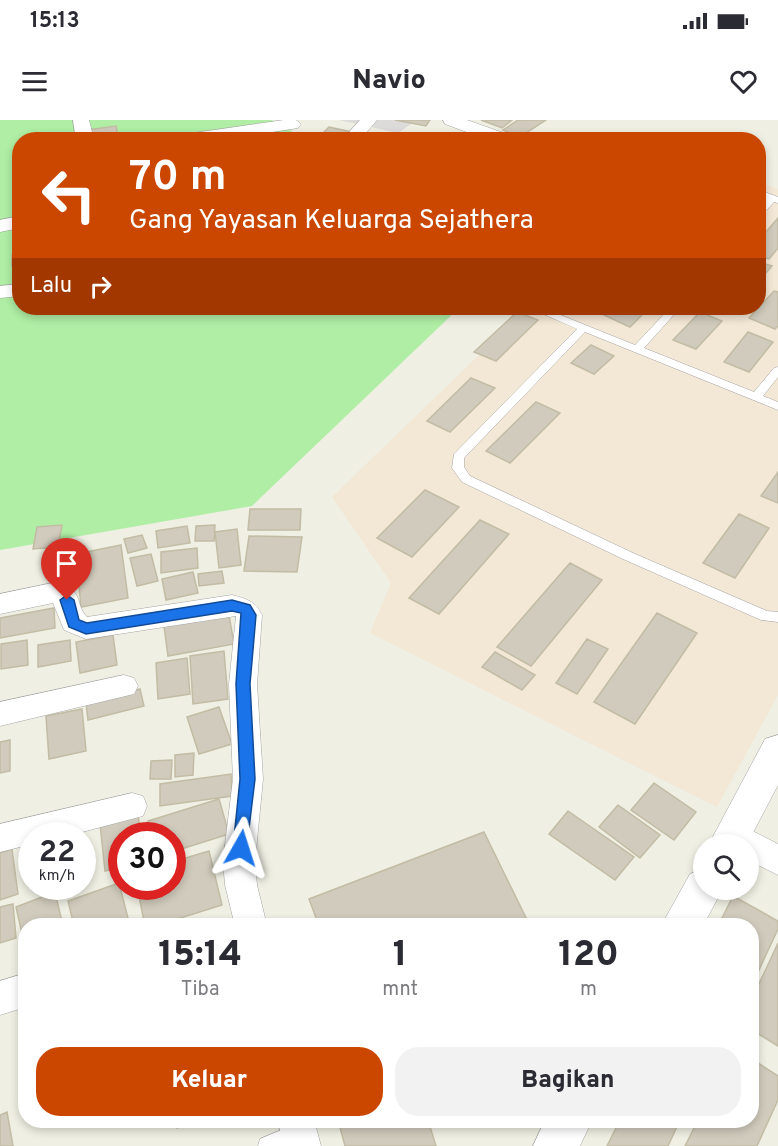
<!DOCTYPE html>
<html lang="id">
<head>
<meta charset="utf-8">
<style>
	body { margin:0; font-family:Overpass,sans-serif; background:#f2f2f3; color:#2b2b33; height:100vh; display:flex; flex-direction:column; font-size:22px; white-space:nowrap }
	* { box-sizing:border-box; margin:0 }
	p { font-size:20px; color:#7c7c81 }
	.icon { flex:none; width:33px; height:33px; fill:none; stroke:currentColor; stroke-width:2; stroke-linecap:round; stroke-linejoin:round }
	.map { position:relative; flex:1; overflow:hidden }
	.drawer { position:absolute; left:18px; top:798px; width:741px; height:210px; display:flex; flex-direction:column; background:#fff; border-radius:24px; box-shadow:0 3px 9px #0003 }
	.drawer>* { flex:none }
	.banner { position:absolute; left:12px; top:12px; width:754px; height:183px; border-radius:24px; box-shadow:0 3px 9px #0003; background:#cb4700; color:#fff; overflow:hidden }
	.controls { position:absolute; left:693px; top:714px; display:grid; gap:12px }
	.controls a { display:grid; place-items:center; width:66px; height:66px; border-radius:50%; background:#fff; box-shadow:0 3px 9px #0003; font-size:30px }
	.speed { position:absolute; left:18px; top:702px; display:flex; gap:12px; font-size:30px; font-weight:700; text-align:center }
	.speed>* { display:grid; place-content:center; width:78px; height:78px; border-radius:50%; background:#fff; box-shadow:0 3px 9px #0003; line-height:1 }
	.speed small { font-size:15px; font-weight:400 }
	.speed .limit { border:9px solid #d22; background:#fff; color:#111 }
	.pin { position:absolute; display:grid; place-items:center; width:51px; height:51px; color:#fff; margin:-62px -26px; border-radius:50% 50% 50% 0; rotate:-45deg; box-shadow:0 0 6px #0007 }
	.pin .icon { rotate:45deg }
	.me { position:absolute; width:66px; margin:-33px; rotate:6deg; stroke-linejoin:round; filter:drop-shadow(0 0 4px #0008) }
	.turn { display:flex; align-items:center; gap:21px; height:126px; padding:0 18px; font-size:27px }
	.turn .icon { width:78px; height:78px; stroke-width:2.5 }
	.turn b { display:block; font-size:42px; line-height:51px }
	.then { display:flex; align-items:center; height:57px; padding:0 18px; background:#0003; gap:12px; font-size:22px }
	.eta { display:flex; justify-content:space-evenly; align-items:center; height:102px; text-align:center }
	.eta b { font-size:36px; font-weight:800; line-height:42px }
	.cta { display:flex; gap:12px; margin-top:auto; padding:12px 18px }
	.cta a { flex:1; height:69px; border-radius:24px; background:#cb4700; color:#fff; font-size:24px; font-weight:800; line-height:69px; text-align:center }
	.cta a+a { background:#f2f2f3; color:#2b2b33 }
	.status { display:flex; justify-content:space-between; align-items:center; height:42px; padding:0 30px; background:#fff; direction:ltr }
	.status svg { height:16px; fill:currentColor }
	header { display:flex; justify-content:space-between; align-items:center; height:78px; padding:0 18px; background:#fff; font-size:27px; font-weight:800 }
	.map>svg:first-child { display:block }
	.residential { fill:#dcdbda }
	.military { fill:#f3e7d5 }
	.grass { fill:#afeea4 }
	.building { fill:#d0cbbc; stroke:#c2bca4; stroke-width:1.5 }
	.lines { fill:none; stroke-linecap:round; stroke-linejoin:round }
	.service-casing { stroke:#a5a5a5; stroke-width:1 }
	.minor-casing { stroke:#a5a5a5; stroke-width:1 }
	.tertiary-casing { stroke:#a5a5a5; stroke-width:1 }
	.service { fill:#fff; fill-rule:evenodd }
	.minor { fill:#fff; fill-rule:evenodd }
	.tertiary { fill:#fff; fill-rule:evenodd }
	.route { fill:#1a73e8; stroke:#114b97; stroke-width:1.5 }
</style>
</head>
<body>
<div class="status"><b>15:13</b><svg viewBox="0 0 49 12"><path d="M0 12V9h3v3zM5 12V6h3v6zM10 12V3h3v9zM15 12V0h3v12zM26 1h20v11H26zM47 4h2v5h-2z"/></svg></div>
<header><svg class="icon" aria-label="menu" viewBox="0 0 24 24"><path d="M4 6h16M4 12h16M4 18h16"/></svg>Navio<svg class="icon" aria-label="heart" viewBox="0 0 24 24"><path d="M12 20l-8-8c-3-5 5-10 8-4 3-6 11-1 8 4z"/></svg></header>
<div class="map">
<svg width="778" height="1026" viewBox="0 0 778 1026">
	<rect width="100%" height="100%" fill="#efefe3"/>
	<path class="residential" d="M339,0H417L398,13Z"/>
	<path class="military" d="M759,62L778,69V575L717,687L370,513L391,463L332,377L528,188H759Z"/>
	<path class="grass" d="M0,0H272L305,19L20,20V188H459L252,386L0,430Z"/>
	<path class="building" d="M395,0H430L426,6Z
		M481,0H512L502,8Z
		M518,0H546L520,17L503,10Z
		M116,6L118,16L90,20L88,10Z
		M329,7L352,12L345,20L319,17Z
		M778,98V128L769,139L759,136V120Z
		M20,134V145L12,146V135Z
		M759,142L772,146L759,161Z
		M774,171L778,172V206L775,209L749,198Z
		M612,188H649L630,207L604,195Z
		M517,192L538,200L496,241L474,232Z
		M700,192L722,201L696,229L673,220Z
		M748,212L773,222L749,252L724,242Z
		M591,225L614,236L594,254L571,243Z
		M471,258L495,268L450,312L427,301Z
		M536,282L560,293L510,343L486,331Z
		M778,352V383L761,376Z
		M425,370L459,387L412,437L377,418Z
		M250,389H301L300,410H248Z
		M739,394L769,408L735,458L703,443Z
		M480,400L509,414L439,494L409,478Z
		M62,405L58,427L33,429L37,407Z
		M215,405L214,421H195L196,406Z
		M187,406L190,423L158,428L156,411Z
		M237,409L241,445L219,448L215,412Z
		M142,415L147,428L128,433L124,419Z
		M249,416L302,417L297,452L244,451Z
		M121,425L128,478L81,487L76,434Z
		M197,428L198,448L161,453V432Z
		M151,434L158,461L137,466L130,438Z
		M570,443L602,460L531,546L497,527Z
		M222,451L224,463L199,466L198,454Z
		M193,452L198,473L166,480L162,459Z
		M54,488L55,508L0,518V498Z
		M657,493L697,513L635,604L594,582Z
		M229,495L234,524L168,536L164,506Z
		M113,515L117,545L80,553L76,522Z
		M587,519L608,529L577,574L556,563Z
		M27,520L28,545L1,549V524Z
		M70,520L71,541L38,547V525Z
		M224,531L228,579L193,584L190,536Z
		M495,532L535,555L522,570L482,547Z
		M187,538L190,574L158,579L156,543Z
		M140,569L144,586L88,600L86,583Z
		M219,587L232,624L199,634L187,597Z
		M82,589L86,631L49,639L46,596Z
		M10,620V651L0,653V622Z
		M194,633L193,655L175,657V635Z
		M172,640L171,659H150L151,641Z
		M231,654L232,676L160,686V664Z
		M654,663L696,692L674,720L631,690Z
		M219,679L229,714L172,732V716H151L148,701Z
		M618,685L660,715L640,738L599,707Z
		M568,691L634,737L615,760L549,714Z
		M138,695L141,716H122V747L105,751L100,704Z
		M82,712L87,752L82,753V716H67Z
		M484,712L530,806H463L462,803L457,806H319L309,779Z
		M32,725V766L29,767L26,726Z
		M12,729L18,774L0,780V733Z
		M209,731L222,785L155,806H145L137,766H172V742Z
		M119,763L130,806H74L68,781Z
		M55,772L63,806H26V831L16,787Z
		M733,776L778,801V809L752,865V806H718Z
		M13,784L16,818L0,823V787Z
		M778,823V926L752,910V879Z
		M752,939L778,956V980L757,1026H685L698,1000H752Z
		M7,992L13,1026H0V995Z
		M175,1000H197L177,1008Z
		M338,1000H428L436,1026H345Z
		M620,1000H680L668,1026H607Z"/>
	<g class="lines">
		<defs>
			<path id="service" d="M759,70L778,77V83L774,82L762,95L759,96V87L766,79L759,76Z
				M530,188H543L635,225L670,188H680L644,228L754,272L774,248L778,247V257L763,276L778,282V290L585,212L464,338V347L470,356L633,433L767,491L778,492V502L761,500L623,439L462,362L452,348L454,334L577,209Z
				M298,1003L305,1005L307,1012L305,1019L288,1026H258L260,1019Z"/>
			<path id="minor" d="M73,0H89L94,20H76Z
				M284,0H296L301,4L298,8L292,9L220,20H172L180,15Z
				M360,0H377L360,20H342Z
				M443,0H467L512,16L514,20H488L445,4Z
				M20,96V108L0,112V100Z
				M20,164V176L0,178V166Z
				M57,462C85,471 74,483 87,497L232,475C247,479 255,481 262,495L257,564L263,659L255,741L257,765L267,806H235L225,765L223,741L233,659L229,564L236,496L86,519L64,510L53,483L0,494V474Z
				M124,555L134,558L138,566L134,574L0,606V582Z
				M132,673L143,676L147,686L143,696L67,716H32V724L0,732V704Z
				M733,701L778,724V755L748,740V724H722L718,715L722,705Z
				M26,853V887L0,895V861Z
				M278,1000H314L321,1026H283Z"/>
			<path id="tertiary" d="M778,615V665L747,724H709L765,619Z
				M704,749V770H722L703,806H661L690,754Z
				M545,1000H592L580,1026H533Z"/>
		</defs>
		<use href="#service" class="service-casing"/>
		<use href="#minor" class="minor-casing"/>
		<use href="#tertiary" class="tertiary-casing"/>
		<use href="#service" class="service"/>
		<use href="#minor" class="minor"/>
		<use href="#tertiary" class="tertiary"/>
	</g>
	<path class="route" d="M67,475L74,480L79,500L87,503L232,480L250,485L256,495L250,564L255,659L246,733L241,735L235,733L233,728L240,659L236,564L241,493L232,491L86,514L69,507L60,480Z"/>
</svg>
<div class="controls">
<a><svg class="icon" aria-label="search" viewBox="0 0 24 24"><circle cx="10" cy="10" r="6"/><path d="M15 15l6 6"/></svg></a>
</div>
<div class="speed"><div>22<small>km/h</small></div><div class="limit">30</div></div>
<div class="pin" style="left:67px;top:480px;background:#d93025"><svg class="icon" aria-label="arrive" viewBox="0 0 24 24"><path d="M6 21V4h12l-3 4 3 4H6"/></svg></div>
<svg class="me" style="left:241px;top:728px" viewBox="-20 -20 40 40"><path d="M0-17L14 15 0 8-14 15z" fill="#1a73e8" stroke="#fff" stroke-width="4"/></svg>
<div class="banner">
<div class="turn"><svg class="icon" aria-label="left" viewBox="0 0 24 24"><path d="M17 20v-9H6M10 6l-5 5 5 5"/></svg><div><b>70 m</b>Gang Yayasan Keluarga Sejathera</div></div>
<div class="then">Lalu<svg class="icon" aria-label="right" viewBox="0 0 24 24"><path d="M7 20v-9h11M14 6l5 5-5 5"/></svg></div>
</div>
<section class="drawer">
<div class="eta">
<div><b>15:14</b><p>Tiba</p></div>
<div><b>1</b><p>mnt</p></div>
<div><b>120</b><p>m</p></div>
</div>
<div class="cta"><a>Keluar</a><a>Bagikan</a></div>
</section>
</div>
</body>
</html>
